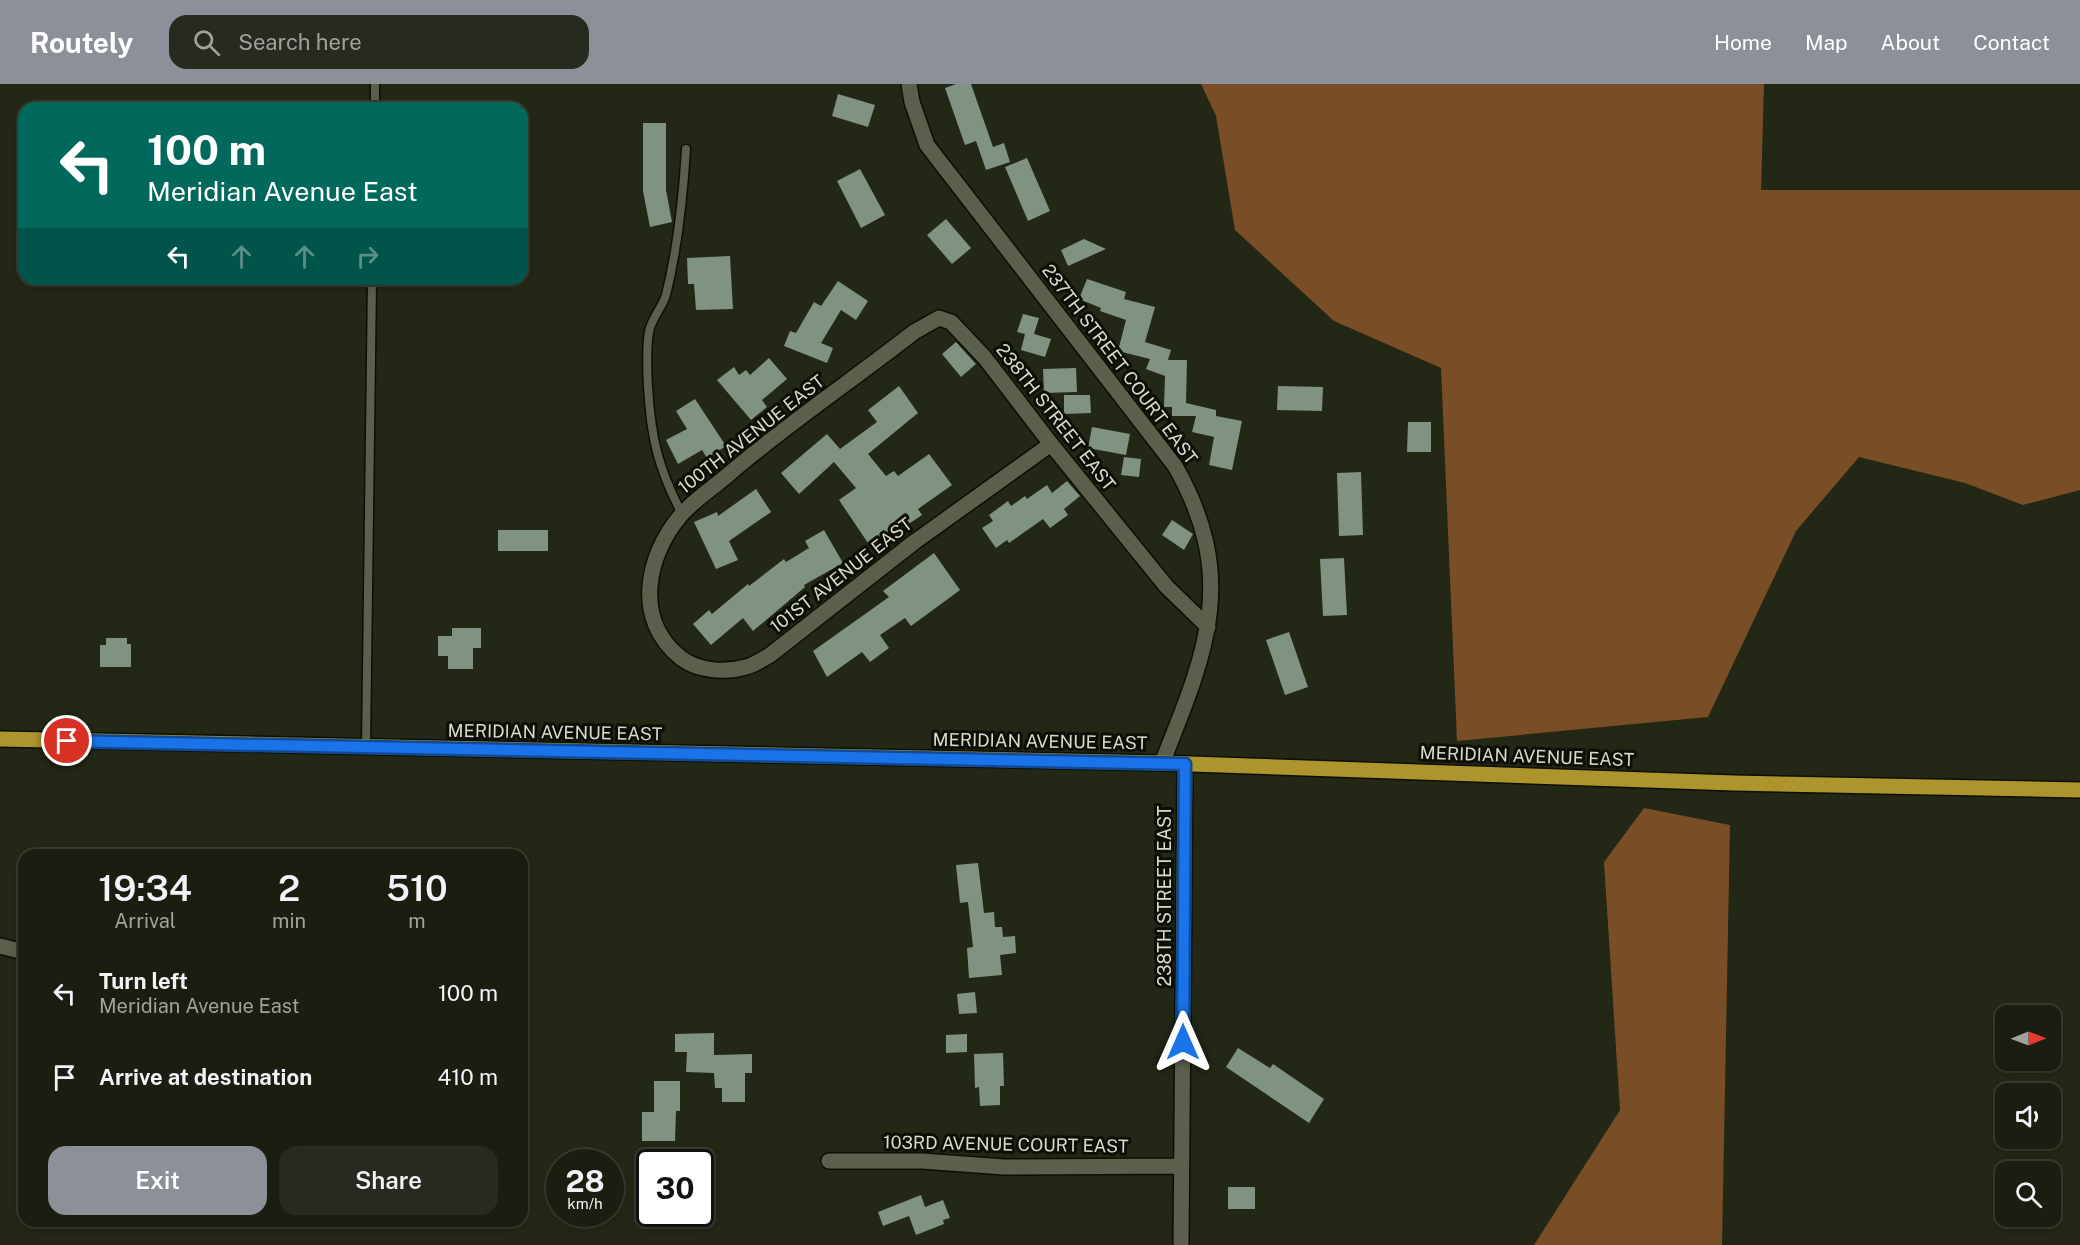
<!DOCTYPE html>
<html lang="en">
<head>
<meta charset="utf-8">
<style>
	body { margin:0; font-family:"Public Sans",sans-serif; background:#272a1e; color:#f1f3f6; height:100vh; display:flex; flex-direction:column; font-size:22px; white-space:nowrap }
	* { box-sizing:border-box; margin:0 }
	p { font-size:20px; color:#9fa29f }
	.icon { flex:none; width:33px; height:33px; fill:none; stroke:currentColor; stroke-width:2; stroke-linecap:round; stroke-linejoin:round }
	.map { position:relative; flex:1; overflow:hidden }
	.drawer { position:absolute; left:18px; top:765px; width:510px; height:378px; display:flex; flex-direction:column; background:#1a1d10; border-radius:18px; box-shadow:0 3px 9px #0003,0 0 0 2px #383b30 }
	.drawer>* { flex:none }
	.banner { position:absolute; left:18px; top:18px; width:510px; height:183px; border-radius:18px; box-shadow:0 3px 9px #0003,0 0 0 2px #383b30; background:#00695c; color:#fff; overflow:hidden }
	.needle { width:39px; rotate:89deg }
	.controls { position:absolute; left:1995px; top:921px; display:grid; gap:12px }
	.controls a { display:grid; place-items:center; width:66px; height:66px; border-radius:12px; background:#1a1d10; box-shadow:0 3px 9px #0003,0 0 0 2px #383b30; font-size:30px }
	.speed { position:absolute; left:546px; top:1065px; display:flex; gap:12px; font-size:30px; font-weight:700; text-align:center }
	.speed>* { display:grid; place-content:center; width:78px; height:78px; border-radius:50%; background:#1a1d10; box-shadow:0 3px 9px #0003,0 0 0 2px #383b30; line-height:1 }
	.speed small { font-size:15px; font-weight:400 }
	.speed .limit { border:3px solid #111; border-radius:9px; background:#fff; color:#111 }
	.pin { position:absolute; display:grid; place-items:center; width:51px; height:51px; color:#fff; margin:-26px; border:3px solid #fff; border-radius:50%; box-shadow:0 2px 6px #0007 }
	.me { position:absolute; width:66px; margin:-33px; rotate:0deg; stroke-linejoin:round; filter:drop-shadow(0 0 4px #0008) }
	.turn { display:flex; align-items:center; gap:21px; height:126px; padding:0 30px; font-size:27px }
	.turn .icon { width:78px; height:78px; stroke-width:2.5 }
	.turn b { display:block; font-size:42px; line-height:51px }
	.lanes { display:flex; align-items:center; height:57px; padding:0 30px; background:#0003; justify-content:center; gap:30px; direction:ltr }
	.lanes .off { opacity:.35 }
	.eta { display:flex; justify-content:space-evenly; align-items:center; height:102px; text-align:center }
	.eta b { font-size:36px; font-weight:600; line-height:42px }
	.button { display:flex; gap:12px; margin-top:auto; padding:12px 30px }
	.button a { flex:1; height:69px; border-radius:18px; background:#8c9099; color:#fff; font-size:24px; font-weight:600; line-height:69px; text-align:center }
	.button a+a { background:#272a1e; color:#f1f3f6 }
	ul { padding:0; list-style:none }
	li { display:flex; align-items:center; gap:18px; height:84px; padding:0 30px }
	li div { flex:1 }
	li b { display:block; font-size:22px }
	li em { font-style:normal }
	header { display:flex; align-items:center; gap:36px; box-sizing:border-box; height:84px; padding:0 30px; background:#8c9099; color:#fff }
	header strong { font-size:28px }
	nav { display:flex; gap:33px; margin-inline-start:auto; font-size:21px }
	.search { width:420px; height:54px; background:#272a1e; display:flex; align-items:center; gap:15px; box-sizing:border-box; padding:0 21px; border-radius:18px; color:#9fa29f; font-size:22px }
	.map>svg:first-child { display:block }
	.forest { fill:#794d25 }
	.building { fill:#809282 }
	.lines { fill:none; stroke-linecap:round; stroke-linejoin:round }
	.lane-casing { stroke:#0c0f02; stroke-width:11 }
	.street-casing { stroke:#0c0f02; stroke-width:18 }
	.primary-casing { stroke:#0c0f02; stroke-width:18 }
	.lane { stroke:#5b604c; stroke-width:8 }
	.street { stroke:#5b604c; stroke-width:15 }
	.primary { stroke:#ae942c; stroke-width:15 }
	.route-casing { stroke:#114b97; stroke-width:15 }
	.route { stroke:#1a73e8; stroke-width:10 }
	.labels { text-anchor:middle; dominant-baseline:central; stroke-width:6; stroke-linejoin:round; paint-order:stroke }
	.street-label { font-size:18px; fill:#d7dace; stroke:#0d0f07 }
</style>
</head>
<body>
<header>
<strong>Routely</strong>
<div class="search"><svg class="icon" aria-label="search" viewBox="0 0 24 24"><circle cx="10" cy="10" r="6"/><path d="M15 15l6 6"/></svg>Search here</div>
<nav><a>Home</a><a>Map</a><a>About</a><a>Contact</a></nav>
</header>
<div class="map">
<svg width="2080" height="1161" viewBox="0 0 2080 1161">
	<rect width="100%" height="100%" fill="#232715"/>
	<path class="forest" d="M1201,0H1764L1761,106H2080V406L2023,421L1965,399L1859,373L1796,447L1708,633L1457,657L1441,284L1334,237L1235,146L1216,32Z
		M1644,724L1730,741L1722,1161H1534L1620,1026L1604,778Z"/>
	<path class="building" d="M956,0H971L993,63L1004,59L1010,78L986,86L976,57L965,61L945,4Z
		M838,10L875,21L868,43L832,32Z
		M643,39H666V106L672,138L650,143L643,107Z
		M1027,74L1050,127L1028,137L1005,83Z
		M860,85L885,131L861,144L837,97Z
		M946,135L971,164L952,180L927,151Z
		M1084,155L1106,165L1068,182L1061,166Z
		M730,172L733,225L696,226L694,200H688L687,174Z
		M1087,195L1126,208L1124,215L1155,223L1145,258L1171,266L1168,276H1187L1186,319L1216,326V332L1242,337L1232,386L1209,381L1214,353L1192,348L1196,332H1172V323H1164L1165,292L1146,285L1150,275L1118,267L1126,236L1100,227L1101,224L1079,215Z
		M838,197L868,217L856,236L841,226L821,259L833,264L827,279L784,262L790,247L796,249L814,218L821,222Z
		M1023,230L1039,234L1034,250L1051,255L1045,273L1021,266L1025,250L1017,248Z
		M956,258L976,280L961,293L942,270Z
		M769,274L787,295L762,316L767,323L751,336L717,296L734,283L739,291L746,286L750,291Z
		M1076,284L1077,308L1044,309L1043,285Z
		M899,302L918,329L868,370L886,392L894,387L898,392L929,370L952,401L918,425L922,431L901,445L899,442L870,462L839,416L856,404L834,378L799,410L781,389L827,350L840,365L877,338L868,326Z
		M1278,302L1323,303L1322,327L1277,326Z
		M1064,311H1090L1091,329L1064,330Z
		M695,315L726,362L707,374L702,366L678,380L666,356L687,345L676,327Z
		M1408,338H1431V368H1407Z
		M1092,343L1130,350L1126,371L1088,364Z
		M1124,373L1141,375L1139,393L1121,391Z
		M1361,388L1363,451L1339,452L1337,389Z
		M1067,397L1080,412L1064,425L1068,431L1050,444L1043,435L1009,459L1007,456L996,464L982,444L993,437L989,431L1008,417L1011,422L1025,412L1027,415L1047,401L1052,409Z
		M756,405L771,428L729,457L738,476L716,485L694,438L717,428L718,432Z
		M1172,436L1193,450L1184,466L1162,451Z
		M498,446H548V467H498Z
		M824,446L843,479L804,501L805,503L753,547L743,534L711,561L693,540L709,526L712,530L748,500L749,502L784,475L786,478L809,464L805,457Z
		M934,469L960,506L911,542L905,534L880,551L889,564L870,578L862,568L827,593L813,567L889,513L883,507Z
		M1344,474L1347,531L1323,532L1320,475Z
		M452,544H481V564H473V585H448V572H438V552H452Z
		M1289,548L1308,603L1285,611L1266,556Z
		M106,554H127V560H131V583H100V561H106Z
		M978,779L984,829L994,828L995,843H1002L1003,853L1015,852L1016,869L1000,871L1002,891L969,894L967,864L973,863L968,818L960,819L956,781Z
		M975,908L977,929L959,930L957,910Z
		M714,949V971L752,970V989H745V1018H722V1004H715L714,989L686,988L687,968H675V950Z
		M967,950V968L946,969V951Z
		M1238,964L1270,984L1273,980L1324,1015L1309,1039L1226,983Z
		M1003,969L1004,1002H1000V1021L980,1022L979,1003L975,1004L974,970Z
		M654,997H680V1027H676L675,1057H642V1028H654Z
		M1228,1103H1255V1125H1228Z
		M921,1111L925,1123L943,1116L950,1134L943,1136L944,1140L916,1151L909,1132L883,1142L878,1128Z"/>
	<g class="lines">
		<defs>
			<path id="lane" d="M375,0V24
				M682,430C658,384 651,354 648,303C647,285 646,266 649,248C651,235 662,224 666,211C678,163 683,114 686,65
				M366,663L372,195"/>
			<path id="street" d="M909,0L912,18L927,61L1175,382C1239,494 1206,569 1162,679
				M1051,360L913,459L770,571C763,575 754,581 746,583C725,589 698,587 681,574C633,536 646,472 681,431C694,416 714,403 729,390C788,339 853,296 914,248L939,234L951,238L985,274L1051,360L1166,502L1208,543
				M0,862L24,868
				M829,1077H922L1004,1083L1181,1082
				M1181,1161L1185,680"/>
			<path id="primary" d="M0,655L1162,679L1734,699L2080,706"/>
		</defs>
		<use href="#lane" class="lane-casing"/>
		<use href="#street" class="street-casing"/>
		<use href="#primary" class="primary-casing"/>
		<use href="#lane" class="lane"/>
		<use href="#street" class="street"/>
		<use href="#primary" class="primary"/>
	</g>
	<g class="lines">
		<defs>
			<path id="route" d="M67,657L1185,680L1183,958"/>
		</defs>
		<use href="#route" class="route-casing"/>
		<use href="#route" class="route"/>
	</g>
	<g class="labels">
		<g class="street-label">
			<text transform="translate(1120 280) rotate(53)">237TH STREET COURT EAST</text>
			<text transform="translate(1056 333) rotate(52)">238TH STREET EAST</text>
			<text transform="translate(751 350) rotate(-38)">100TH AVENUE EAST</text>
			<text transform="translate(841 491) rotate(-38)">101ST AVENUE EAST</text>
			<text transform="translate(555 648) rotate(1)">MERIDIAN AVENUE EAST</text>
			<text transform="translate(1040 657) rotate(1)">MERIDIAN AVENUE EAST</text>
			<text transform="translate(1527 672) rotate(2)">MERIDIAN AVENUE EAST</text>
			<text transform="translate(1164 812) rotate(-90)">238TH STREET EAST</text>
			<text transform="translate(1006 1060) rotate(1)">103RD AVENUE COURT EAST</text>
		</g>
	</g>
</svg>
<div class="controls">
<a><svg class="needle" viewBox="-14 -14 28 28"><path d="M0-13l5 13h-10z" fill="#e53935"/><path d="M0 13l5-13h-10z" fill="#9fa29f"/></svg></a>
<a><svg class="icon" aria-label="sound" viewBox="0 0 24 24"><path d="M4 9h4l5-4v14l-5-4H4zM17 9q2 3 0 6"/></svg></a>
<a><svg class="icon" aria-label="search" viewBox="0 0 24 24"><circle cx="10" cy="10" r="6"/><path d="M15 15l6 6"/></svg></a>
</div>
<div class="speed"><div>28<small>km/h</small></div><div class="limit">30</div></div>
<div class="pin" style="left:67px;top:657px;background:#d93025"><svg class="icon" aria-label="arrive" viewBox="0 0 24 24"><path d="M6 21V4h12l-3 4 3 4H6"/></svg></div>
<svg class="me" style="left:1183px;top:958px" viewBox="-20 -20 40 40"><path d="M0-17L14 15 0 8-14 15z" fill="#1a73e8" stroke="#fff" stroke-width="4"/></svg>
<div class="banner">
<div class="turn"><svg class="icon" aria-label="left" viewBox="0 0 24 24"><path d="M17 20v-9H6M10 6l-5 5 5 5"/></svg><div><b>100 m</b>Meridian Avenue East</div></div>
<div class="lanes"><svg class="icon" aria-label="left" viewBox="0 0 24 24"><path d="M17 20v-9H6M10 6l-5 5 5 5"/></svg><svg class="icon off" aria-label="ahead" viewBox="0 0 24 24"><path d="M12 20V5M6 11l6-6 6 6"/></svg><svg class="icon off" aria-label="ahead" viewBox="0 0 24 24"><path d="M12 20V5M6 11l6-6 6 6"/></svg><svg class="icon off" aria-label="right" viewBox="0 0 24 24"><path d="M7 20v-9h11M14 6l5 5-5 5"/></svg></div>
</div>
<section class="drawer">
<div class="eta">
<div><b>19:34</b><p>Arrival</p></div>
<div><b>2</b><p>min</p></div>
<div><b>510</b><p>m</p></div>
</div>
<ul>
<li><svg class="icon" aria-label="left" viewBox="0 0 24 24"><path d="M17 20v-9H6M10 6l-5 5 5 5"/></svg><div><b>Turn left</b><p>Meridian Avenue East</p></div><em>100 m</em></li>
<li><svg class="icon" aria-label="arrive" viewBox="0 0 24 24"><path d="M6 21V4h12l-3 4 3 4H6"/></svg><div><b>Arrive at destination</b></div><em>410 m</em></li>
</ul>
<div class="button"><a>Exit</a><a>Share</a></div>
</section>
</div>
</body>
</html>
